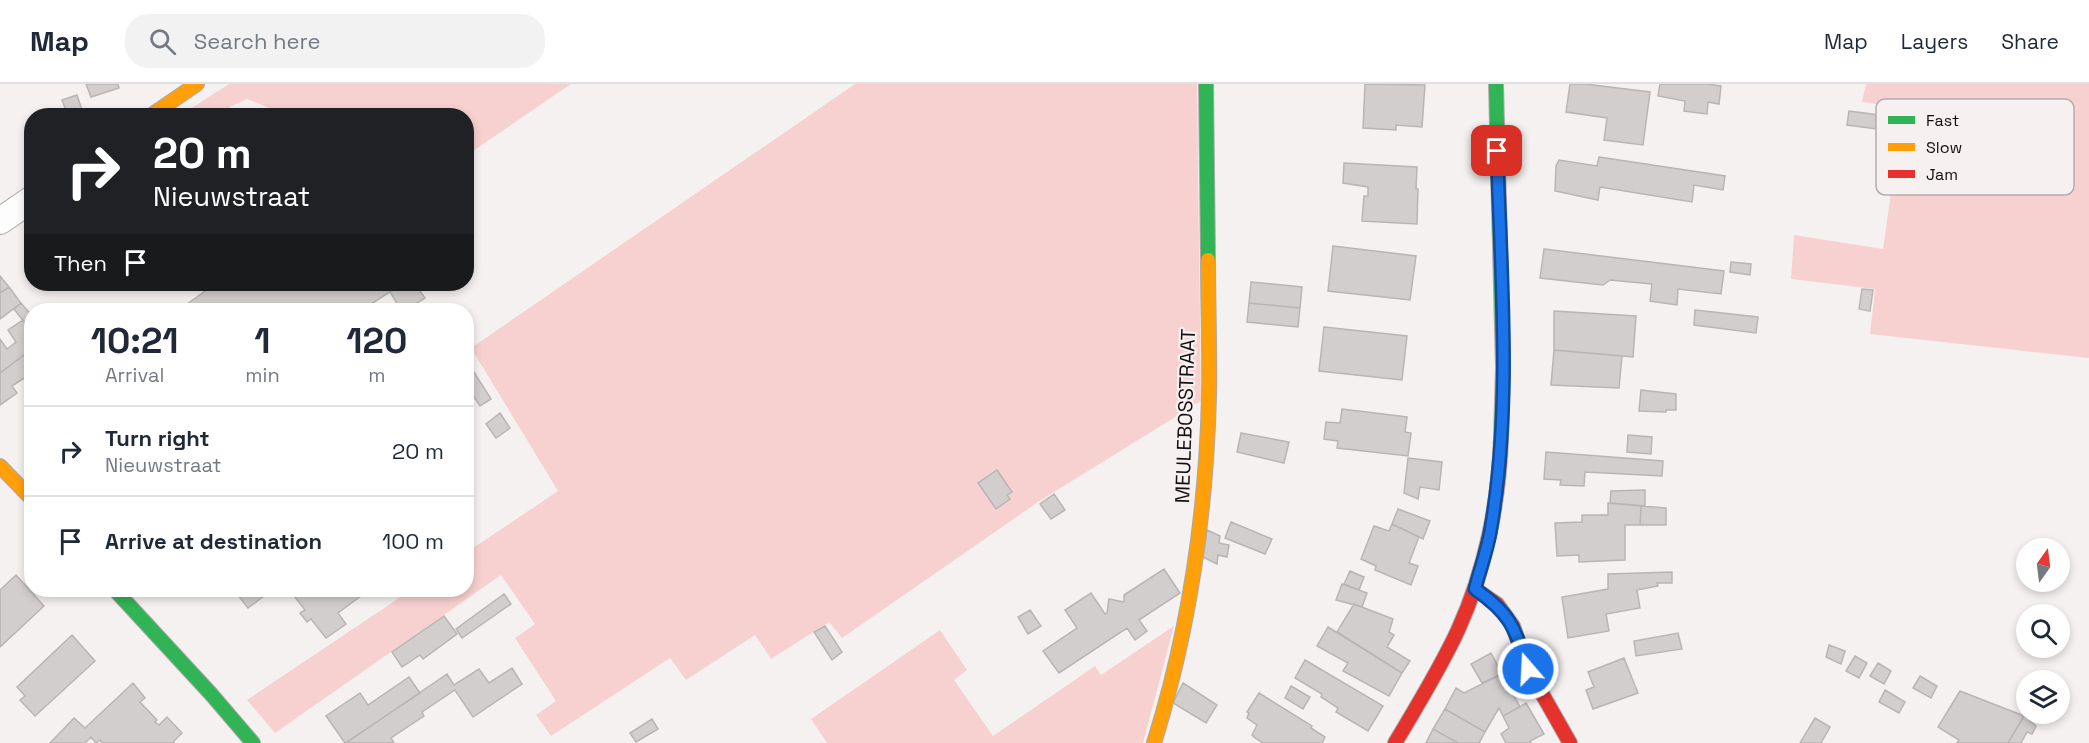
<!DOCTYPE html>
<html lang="en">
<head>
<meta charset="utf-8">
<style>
	body { margin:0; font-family:"Space Grotesk",sans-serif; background:#f2f2f3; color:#1f2937; height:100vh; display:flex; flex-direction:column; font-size:22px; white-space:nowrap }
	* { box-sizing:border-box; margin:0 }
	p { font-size:20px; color:#747a83 }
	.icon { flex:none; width:33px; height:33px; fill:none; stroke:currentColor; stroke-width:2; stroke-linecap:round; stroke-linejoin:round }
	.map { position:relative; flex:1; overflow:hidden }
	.sheet { position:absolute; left:24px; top:219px; width:450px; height:294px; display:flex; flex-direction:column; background:#fff; border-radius:24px; box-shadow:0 3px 9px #0003 }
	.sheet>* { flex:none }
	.guide { position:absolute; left:24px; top:24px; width:450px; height:183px; border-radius:24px; box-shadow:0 3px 9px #0003; background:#202124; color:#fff; overflow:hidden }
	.needle { width:39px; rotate:14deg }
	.controls { position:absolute; left:2016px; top:454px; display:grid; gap:12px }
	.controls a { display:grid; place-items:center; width:54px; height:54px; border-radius:50%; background:#fff; box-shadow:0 3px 9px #0003; font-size:30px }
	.pin { position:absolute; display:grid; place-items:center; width:51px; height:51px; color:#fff; margin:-26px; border-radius:12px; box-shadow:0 3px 9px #0006 }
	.me { position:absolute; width:66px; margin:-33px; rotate:341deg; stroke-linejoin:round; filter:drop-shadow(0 0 4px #0008) }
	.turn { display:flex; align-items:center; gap:21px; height:126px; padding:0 30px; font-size:27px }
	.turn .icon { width:78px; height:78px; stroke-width:2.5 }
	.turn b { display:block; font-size:42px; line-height:51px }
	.then { display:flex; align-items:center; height:57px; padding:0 30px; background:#0003; gap:12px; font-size:22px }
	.eta { display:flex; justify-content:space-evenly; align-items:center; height:102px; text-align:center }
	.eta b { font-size:36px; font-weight:700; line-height:42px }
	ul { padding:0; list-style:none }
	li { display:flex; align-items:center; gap:18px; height:90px; padding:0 30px; border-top:2px solid #e0e1e3 }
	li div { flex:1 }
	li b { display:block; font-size:22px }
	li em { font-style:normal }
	header { display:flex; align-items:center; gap:36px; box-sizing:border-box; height:84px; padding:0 30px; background:#fff; border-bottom:2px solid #e0e1e3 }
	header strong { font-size:28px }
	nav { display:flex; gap:33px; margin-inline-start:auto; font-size:21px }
	.search { width:420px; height:54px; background:#f2f2f3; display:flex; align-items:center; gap:15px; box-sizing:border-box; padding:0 21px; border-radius:24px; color:#747a83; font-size:22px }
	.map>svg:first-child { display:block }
	.green { fill:#f7d1d0 }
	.building { fill:#d2cece; stroke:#b9b5b5; stroke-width:1.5 }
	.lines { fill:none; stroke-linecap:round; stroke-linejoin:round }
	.street-casing { stroke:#aca8a8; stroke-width:28 }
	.fast-casing { stroke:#aca8a8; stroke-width:16 }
	.slow-casing { stroke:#aca8a8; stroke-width:16 }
	.jam-casing { stroke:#aca8a8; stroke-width:16 }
	.street { stroke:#fefdfd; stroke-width:26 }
	.fast { stroke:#30b455; stroke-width:14 }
	.slow { stroke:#ff9f0a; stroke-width:14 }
	.jam { stroke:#e5322d; stroke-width:14 }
	.route-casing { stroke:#114b97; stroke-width:15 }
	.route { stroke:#1a73e8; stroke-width:10 }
	.labels { text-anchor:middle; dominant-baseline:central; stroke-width:4.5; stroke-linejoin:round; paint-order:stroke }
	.street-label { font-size:20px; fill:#110f0f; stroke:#f7f0f0 }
	.key { fill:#f7f0f0; stroke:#b2acac; stroke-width:1.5 }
	.key-label { font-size:16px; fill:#110f0f }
</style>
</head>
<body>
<header>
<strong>Map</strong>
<div class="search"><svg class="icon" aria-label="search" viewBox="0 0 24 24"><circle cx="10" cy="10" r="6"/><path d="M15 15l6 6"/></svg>Search here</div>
<nav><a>Map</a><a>Layers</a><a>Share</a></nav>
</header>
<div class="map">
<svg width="2089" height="659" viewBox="0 0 2089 659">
	<rect width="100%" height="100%" fill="#f6f1f1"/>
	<path class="green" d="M229,0H571L467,71L466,32L270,31L269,24L247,15L230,23L222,31L179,32Z
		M855,0H1197L1201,317L1038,418L842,554L829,538L771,575L755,551L686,596L670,574L551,652L536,631L556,617L515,554L535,540L501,491L275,649L247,616L411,506H466L467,468L558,407L471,264Z
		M1866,0H2089V274L1870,250L1875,205L1791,195L1794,151L1883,165L1903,24L1862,18Z
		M1174,542L1143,659H827L811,635L940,546L967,586L954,596L993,652L1095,582L1101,591Z"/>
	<path class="building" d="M86,0H118L119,4L91,13Z
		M1365,0L1425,1L1422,43L1396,41V46L1363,44Z
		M1570,0H1585L1650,8L1643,61L1604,56L1607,34L1566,28Z
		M1660,0H1707L1721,2L1719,20L1708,18L1707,30L1684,27L1685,17L1658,12Z
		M77,11L84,32H68L62,16Z
		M1849,27L1879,31L1877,45L1847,41Z
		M1599,73L1725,92L1723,106L1694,101L1692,118L1600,103L1598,116L1555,107L1556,82L1559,76L1597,82Z
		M1344,79L1417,83L1416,105H1418L1417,140L1362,137L1364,112H1368V103L1343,99Z
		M1333,162L1416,172L1410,216L1328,207Z
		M1544,165L1724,187L1721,210L1678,205L1677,221L1650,217L1652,200L1610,196L1603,201L1540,194Z
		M1731,178L1751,180L1750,191L1730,188Z
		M0,192L9,203L0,209Z
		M1251,198L1302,203L1300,224L1249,219Z
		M215,200H402L362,226H322L320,224L316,226H179Z
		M402,200H415L425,214L406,226H401L390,208Z
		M9,203L21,219L0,235V209Z
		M1862,205L1873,206L1870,227L1859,225Z
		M21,219L32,232V248L14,225Z
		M1249,219L1300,224L1298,243L1247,238Z
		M1695,226L1758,233L1756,249L1694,241Z
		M1554,227L1636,232L1633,273L1554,266Z
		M23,236L32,248V265L0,289V255L7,265L16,258L8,246Z
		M1324,243L1407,252L1402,296L1319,287Z
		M32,265V289L12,302L17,309L0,321V289Z
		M1554,266L1622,272L1619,304L1551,301Z
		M470,282L491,315L480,322L466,301V284Z
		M1641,306L1676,310V326H1666V328L1639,327Z
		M1342,325L1407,333L1405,348L1411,349L1408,372L1337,364L1338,357L1324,355L1326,338L1340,339Z
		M500,329L510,344L496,354L486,340Z
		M1241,349L1289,358L1284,379L1237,368Z
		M1628,351L1652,353L1651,370L1627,368Z
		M1546,368L1663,377L1662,392L1585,388L1584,402L1560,401L1561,396L1544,395Z
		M1408,374L1442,378L1439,406L1420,403L1418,415L1404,409Z
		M997,386L1012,408L1007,411L1010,415L996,425L978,399Z
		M1645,406V422L1610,419L1611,407Z
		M1054,410L1065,426L1051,435L1040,420Z
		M1608,419L1641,422L1640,441H1625V476L1579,478V471L1557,472L1555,439L1582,438V431H1608Z
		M1641,422L1666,424V441H1640Z
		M1398,425L1430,437L1423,455L1392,440Z
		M1231,438L1272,455L1265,470L1225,454Z
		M1392,440L1419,453L1409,479L1418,482L1411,501L1375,486L1376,482L1361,475L1374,442L1389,447Z
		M1207,446L1220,452L1219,459L1229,461L1227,473L1218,471L1217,480L1203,473Z
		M1164,485L1180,509L1139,536L1147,547L1135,556L1127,544L1059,589L1043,567L1077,544L1065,526L1091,509L1105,530L1107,529L1109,515L1124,518V511Z
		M1350,487L1364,493L1359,506L1344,500Z
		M1672,488V499H1657L1658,502L1637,506L1640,524L1606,530L1609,547L1568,554L1562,513L1608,505V490Z
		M16,491L44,522L0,563V506Z
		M1342,500L1367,509L1362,523L1336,516Z
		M234,506H272L248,524Z
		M295,506H369L338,529L346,540L326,554L311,535L307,538L300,529L305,526L291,508Z
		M504,510L511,520L462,554L456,545Z
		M1354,520L1393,535L1389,548L1394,551L1387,563L1410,577L1402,589L1337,548Z
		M1030,526L1041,542L1028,550L1018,533Z
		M444,532L457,550L423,575L420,571L402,583L392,568Z
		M825,542L842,568L832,576L814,548Z
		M1328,543L1402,589L1389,612L1343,587L1348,579L1317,562Z
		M1678,549L1682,565L1636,572L1634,557Z
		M72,551L95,577L35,632L20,616L25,612L17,603Z
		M1829,561L1845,567L1841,580L1826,573Z
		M1491,569L1502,590L1482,599L1471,580Z
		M1855,572L1867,579L1859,594L1846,587Z
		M1624,574L1638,609L1593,625L1586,606L1594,603L1588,588Z
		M1305,576L1383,622L1368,647L1336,628L1338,624L1321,613L1322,610L1295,594Z
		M1878,579L1891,587L1884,600L1870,592Z
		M512,584L522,600L473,633L455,606L422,628L424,632L391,654L394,659H346L447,590L454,601L479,585L489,599Z
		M1502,590L1520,623L1503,632L1499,624L1485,648L1445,625L1456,604L1464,609Z
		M1920,592L1937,602L1931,614L1913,604Z
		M409,593L420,609L345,659L326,632L360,609L368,621Z
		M133,599L145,614L140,618L157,636L155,638L159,641L167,633L182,649L174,657V659H102L100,656L96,659L91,653L85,659H50L74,634L85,644Z
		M1183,599L1217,621L1206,639L1173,619Z
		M1291,602L1310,613L1303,625L1285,614Z
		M1885,606L1905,618L1899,629L1879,618Z
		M1960,607L2024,632L2008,659H1957L1959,656L1938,643Z
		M1259,609L1312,642L1311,644L1325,653L1322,659H1263L1255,654L1252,651L1257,641L1247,634L1249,629L1247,628Z
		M1526,619L1544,650L1530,657L1531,659H1506L1501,650L1509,644L1503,632Z
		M1445,625L1485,648L1479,659H1458L1433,645Z
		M2024,632L2036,642L2032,650L2027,648L2021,659H2008Z
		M1815,634L1830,643L1821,659H1800Z
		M652,635L658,645L636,658L630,649Z
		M1433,645L1458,659H1426Z"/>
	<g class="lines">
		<defs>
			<path id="street" d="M0,137L32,115"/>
			<path id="fast" d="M1206,0L1208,176
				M1496,0L1503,284L1501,354
				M115,506L211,610L253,659"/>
			<path id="slow" d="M150,32L197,0
				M0,382L32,415
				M1154,659C1189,547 1206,431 1209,313C1210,268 1208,222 1208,176"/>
			<path id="jam" d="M1475,505L1497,520L1513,542L1528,585L1570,659
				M1395,659C1417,622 1440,585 1458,546C1485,487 1499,419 1501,354"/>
		</defs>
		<use href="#street" class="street-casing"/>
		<use href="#fast" class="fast-casing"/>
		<use href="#slow" class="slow-casing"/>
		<use href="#jam" class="jam-casing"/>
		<use href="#street" class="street"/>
		<use href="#fast" class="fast"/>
		<use href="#slow" class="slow"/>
		<use href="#jam" class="jam"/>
	</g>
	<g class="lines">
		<defs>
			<path id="route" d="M1497,67C1501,192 1512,320 1491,444C1488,464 1480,485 1475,505C1512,531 1514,543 1528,585"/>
		</defs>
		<use href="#route" class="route-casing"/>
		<use href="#route" class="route"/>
	</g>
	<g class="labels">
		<g class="street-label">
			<text transform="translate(1185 332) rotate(-88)">MEULEBOSSTRAAT</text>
		</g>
	</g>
	<rect x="1876" y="15" width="198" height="96" rx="9" class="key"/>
	<rect x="1888" y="32" width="27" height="8" fill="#30b455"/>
	<rect x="1888" y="59" width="27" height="8" fill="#ff9f0a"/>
	<rect x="1888" y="86" width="27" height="8" fill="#e5322d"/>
	<g class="key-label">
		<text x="1926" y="42">Fast</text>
		<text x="1926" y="69">Slow</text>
		<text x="1926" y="96">Jam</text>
	</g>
</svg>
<div class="controls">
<a><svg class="needle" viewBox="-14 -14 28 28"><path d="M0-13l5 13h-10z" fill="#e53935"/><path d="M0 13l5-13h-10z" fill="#747a83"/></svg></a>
<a><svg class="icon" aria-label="search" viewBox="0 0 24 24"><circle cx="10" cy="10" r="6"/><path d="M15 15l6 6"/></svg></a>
<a><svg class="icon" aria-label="layers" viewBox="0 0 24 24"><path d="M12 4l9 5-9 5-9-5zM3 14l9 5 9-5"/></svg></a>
</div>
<div class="pin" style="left:1497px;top:67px;background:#d93025"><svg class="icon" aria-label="arrive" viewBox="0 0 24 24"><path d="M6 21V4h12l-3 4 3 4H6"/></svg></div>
<svg class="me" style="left:1528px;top:585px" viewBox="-20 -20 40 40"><circle r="17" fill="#1a73e8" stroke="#fff" stroke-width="3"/><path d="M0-11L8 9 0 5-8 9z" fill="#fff"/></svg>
<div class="guide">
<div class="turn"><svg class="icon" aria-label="right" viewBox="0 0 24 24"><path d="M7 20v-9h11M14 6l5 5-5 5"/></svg><div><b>20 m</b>Nieuwstraat</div></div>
<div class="then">Then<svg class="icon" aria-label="arrive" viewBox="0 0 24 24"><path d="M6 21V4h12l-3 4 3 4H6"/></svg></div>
</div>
<section class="sheet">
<div class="eta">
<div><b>10:21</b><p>Arrival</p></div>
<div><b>1</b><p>min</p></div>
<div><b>120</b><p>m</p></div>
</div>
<ul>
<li><svg class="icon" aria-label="right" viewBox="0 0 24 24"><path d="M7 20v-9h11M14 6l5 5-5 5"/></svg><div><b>Turn right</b><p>Nieuwstraat</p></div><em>20 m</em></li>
<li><svg class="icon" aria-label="arrive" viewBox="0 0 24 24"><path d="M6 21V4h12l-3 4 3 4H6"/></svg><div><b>Arrive at destination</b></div><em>100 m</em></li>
</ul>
</section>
</div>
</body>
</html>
